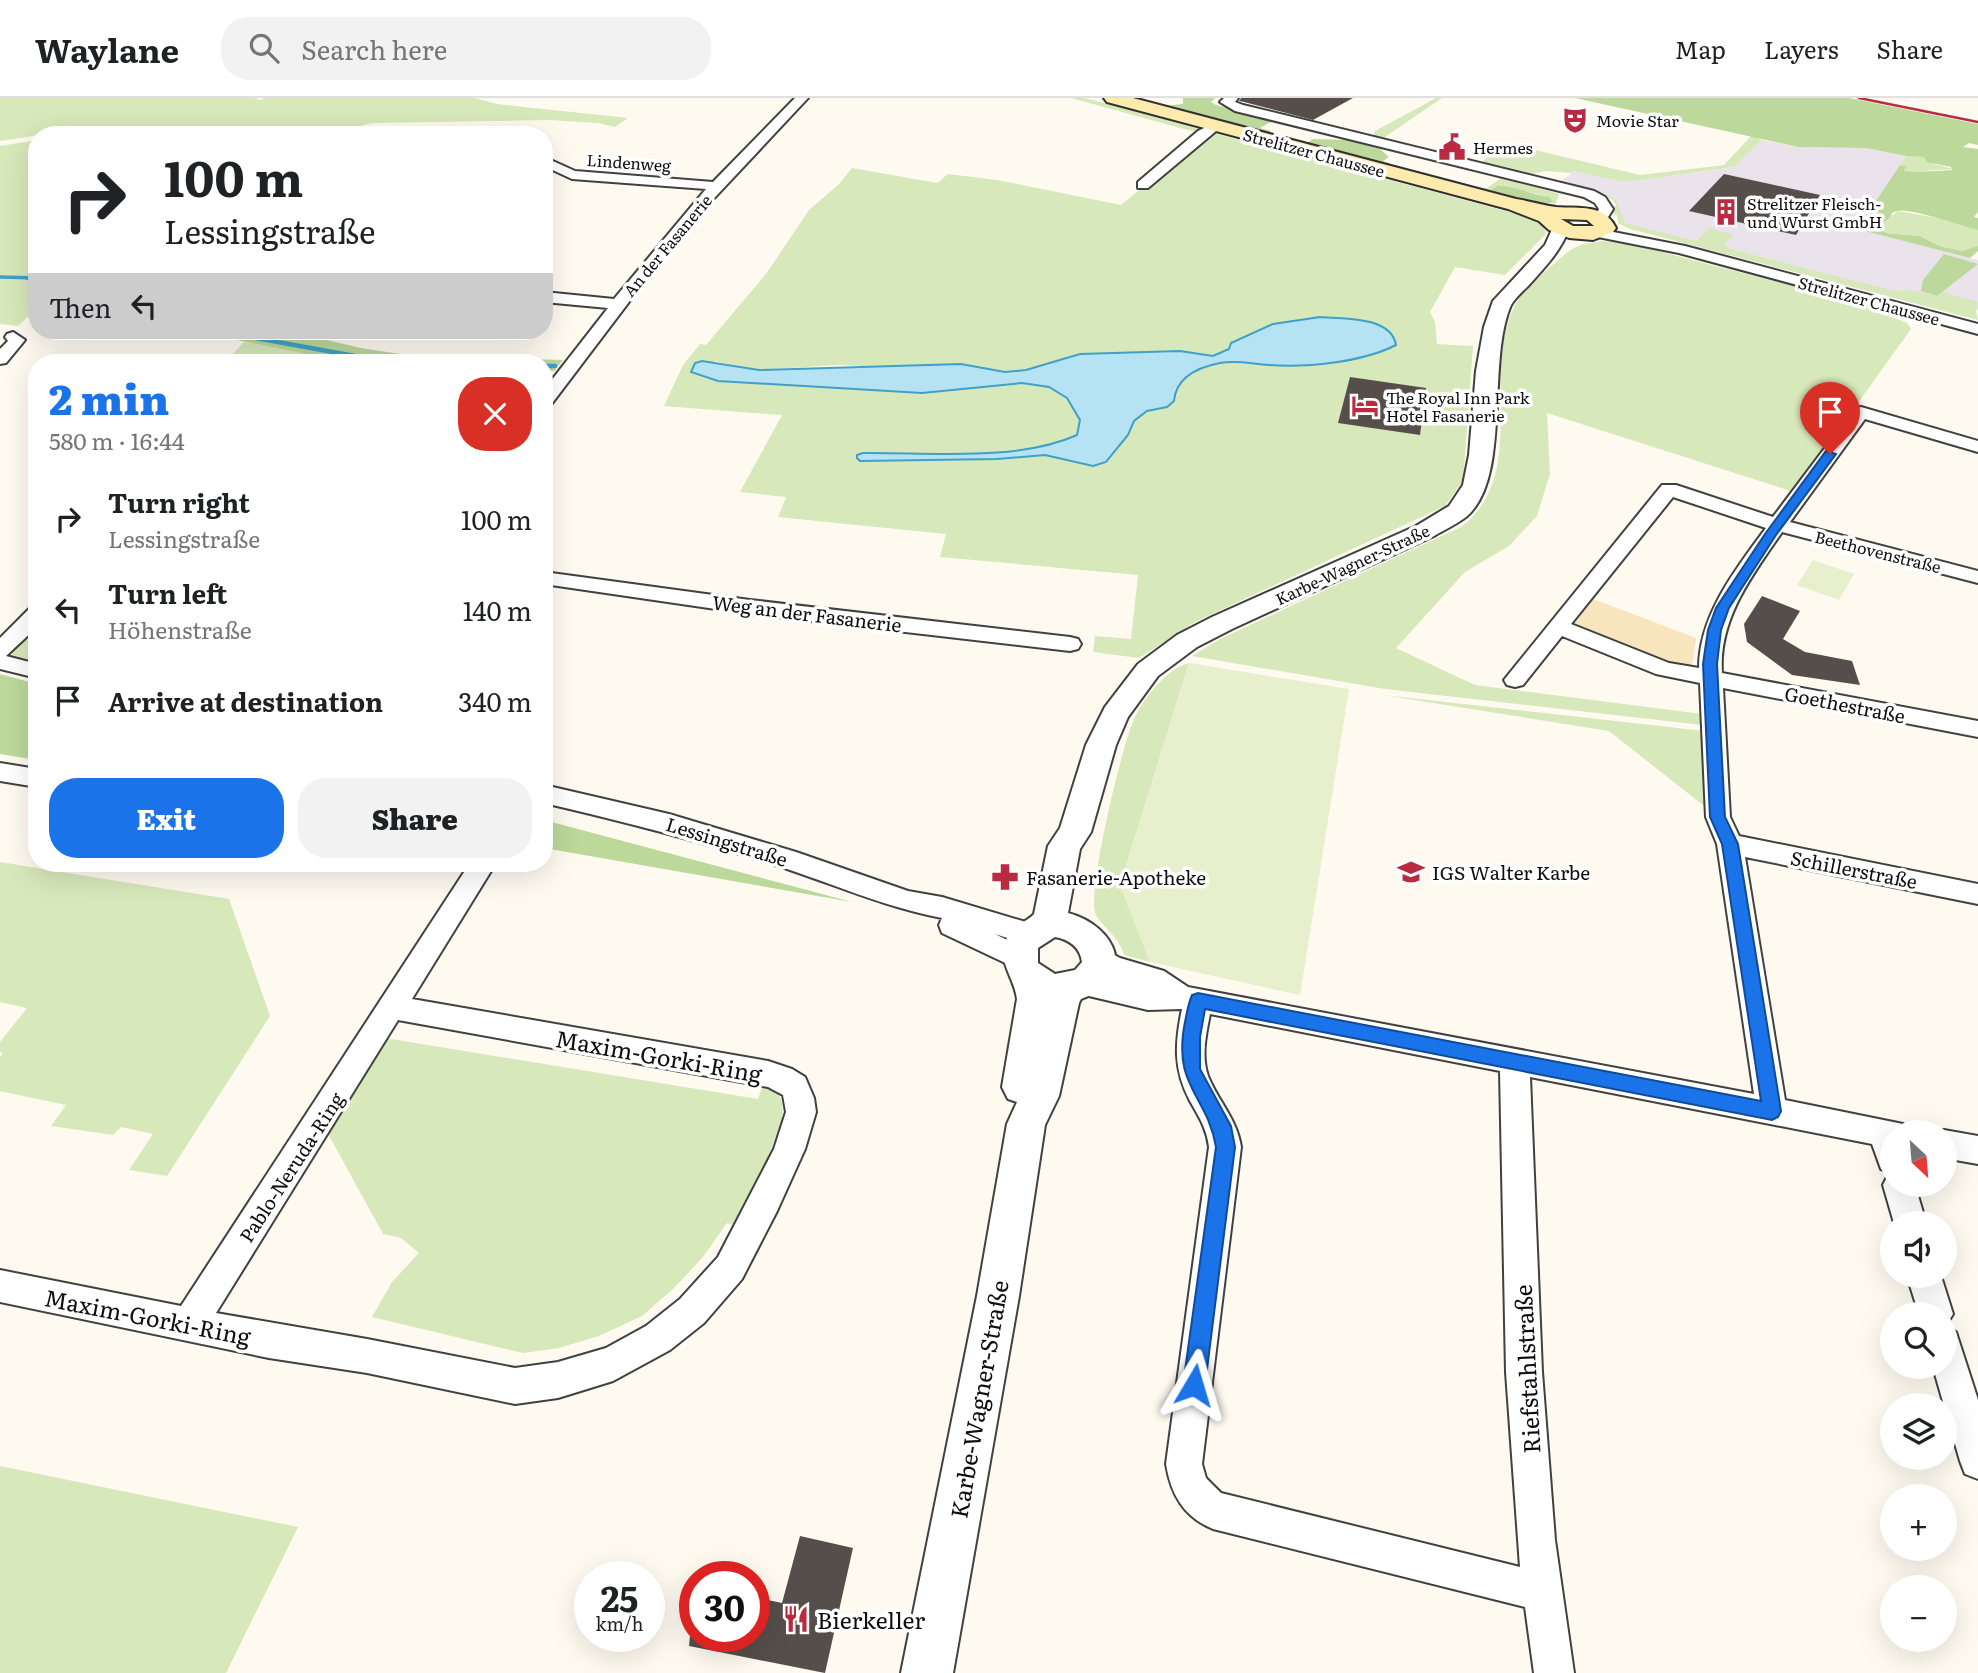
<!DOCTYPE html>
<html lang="en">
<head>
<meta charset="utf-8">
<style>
	body { margin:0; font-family:Literata,serif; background:#f2f2f2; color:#202124; height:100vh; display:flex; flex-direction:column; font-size:26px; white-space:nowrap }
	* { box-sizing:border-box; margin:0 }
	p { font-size:23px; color:#757577 }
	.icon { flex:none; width:38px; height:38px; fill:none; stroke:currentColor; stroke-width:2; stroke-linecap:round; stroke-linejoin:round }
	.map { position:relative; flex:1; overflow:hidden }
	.sheet { position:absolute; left:28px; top:256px; width:525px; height:518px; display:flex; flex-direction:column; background:#fff; border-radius:28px; box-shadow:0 7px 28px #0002 }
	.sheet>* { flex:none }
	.hud { position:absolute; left:28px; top:28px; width:525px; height:214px; border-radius:28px; box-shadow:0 7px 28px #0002; background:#fff; color:#202124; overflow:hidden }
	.needle { width:46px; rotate:154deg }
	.tools { position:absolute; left:1880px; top:1022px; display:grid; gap:14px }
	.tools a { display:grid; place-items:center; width:77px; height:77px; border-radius:50%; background:#fff; box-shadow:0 7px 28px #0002; font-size:35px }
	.speed { position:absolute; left:574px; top:1463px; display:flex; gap:14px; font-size:35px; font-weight:700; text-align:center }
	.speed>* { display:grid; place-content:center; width:91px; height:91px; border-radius:50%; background:#fff; box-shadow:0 7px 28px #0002; line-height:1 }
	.speed small { font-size:18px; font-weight:400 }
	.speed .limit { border:10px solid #d22; background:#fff; color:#111 }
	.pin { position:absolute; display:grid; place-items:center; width:60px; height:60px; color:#fff; margin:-72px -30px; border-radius:50% 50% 50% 0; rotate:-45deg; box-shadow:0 0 7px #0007 }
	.pin .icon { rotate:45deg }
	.me { position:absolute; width:77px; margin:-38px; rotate:7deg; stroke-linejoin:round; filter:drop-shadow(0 0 5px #0008) }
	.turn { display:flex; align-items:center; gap:24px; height:147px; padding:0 21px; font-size:32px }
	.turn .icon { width:91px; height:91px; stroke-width:2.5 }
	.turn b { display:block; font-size:49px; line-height:60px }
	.then { display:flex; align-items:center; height:66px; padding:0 21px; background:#0003; gap:14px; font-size:26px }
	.round { display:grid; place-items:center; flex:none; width:74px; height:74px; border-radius:28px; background:#f2f2f2 }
	.overview { display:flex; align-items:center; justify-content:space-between; height:119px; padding:0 21px }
	h1 { font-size:42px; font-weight:800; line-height:52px; color:#1a73e8 }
	.primary-button { display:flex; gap:14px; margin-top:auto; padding:14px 21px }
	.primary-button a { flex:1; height:80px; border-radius:28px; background:#1a73e8; color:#fff; font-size:28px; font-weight:800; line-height:80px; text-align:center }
	.primary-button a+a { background:#f2f2f2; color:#202124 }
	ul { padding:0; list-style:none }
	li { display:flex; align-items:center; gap:21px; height:91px; padding:0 21px }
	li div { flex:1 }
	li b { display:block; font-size:26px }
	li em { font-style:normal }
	header { display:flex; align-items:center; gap:42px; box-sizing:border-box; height:98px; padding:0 35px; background:#fff; border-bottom:2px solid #e0e0e0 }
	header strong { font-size:33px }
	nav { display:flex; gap:38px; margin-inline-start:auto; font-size:24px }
	.search { width:490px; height:63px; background:#f2f2f2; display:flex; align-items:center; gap:18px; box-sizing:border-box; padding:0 24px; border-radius:28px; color:#757577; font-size:26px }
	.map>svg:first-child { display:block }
	.industrial { fill:#eae3ec }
	.green { fill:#d7e8ba; fill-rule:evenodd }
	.forest { fill:#bcd89a }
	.sand { fill:#f8e5be }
	.pitch { fill:#e7efcc }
	.water { fill:#b6e3f4; stroke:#40a0c8; stroke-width:2 }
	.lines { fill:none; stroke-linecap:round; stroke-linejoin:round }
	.stream-far1 { stroke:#40a0c8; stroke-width:3.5 }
	.stream { stroke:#40a0c8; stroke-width:4.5 }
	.building { fill:#564e4b }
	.minor-casing { stroke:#414141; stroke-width:4 }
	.tertiary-casing { stroke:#414141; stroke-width:4 }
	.secondary-casing { stroke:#303030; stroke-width:4 }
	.minor { fill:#fff; fill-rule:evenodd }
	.tertiary { fill:#fff; fill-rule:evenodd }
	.secondary { fill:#fcebad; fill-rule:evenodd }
	.rail { stroke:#b92b40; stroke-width:2.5 }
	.route { fill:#1a73e8; stroke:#114b97; stroke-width:2 }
	.labels { text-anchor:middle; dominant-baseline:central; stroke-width:7; stroke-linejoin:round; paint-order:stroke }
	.far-poi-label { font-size:16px; fill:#0e0e0e; stroke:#fff; text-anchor:start }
	.far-street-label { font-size:16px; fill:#0e0e0e; stroke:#fff }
	.street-label { font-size:19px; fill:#0e0e0e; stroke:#fff }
	.poi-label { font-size:19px; fill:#0e0e0e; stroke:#fff; text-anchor:start }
	.near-street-label { font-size:23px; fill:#0e0e0e; stroke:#fff }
	.near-poi-label { font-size:23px; fill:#0e0e0e; stroke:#fff; text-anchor:start }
</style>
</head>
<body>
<header>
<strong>Waylane</strong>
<div class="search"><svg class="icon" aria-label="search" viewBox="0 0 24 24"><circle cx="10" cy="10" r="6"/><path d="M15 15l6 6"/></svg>Search here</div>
<nav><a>Map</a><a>Layers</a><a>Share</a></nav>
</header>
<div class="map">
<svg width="1978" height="1575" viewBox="0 0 1978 1575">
	<rect width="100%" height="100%" fill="#fefaf0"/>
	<path class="industrial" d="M1762,42L1798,49L1866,50L1906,58L1858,131L1978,162V212L1900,191L1894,194L1728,150L1725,146L1733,137L1693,142L1625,125L1617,103L1596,92L1560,84L1574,73L1619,83H1635L1729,70L1734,69Z"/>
	<path class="green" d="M0,0H253L262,2L263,0H475L497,6L628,20L615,29L598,25L549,22L373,25L363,27L352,37H69L66,33L0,43Z
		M1071,0H1085L1204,32L1199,35Z
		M1436,0H1442L1382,41L1463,61H1460L1373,39L1375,33Z
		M1210,34L1524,118L1544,128L1546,136L1505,177L1455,169L1430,214L1435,224L1437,246L1473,248L1463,383L1445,408L1195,524L1139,560L1093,554L1095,538L1131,541L1138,477L940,459L946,436L778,419L786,399L740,394L782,317L664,308L683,267L700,246L706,247L766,176L809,112L838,87L852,70L937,85L948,76L997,82L1121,107ZM1396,247L1385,253L1342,263L1271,267L1240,263L1220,265L1189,275L1049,289L1022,285L718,283L714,263L759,272L839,267L1005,274L1026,272L1080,256L1180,253L1213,258L1230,251ZM1077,337L1045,357L997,361L861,363L857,360C922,357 1018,363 1077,337Z
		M1752,37L1762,42L1734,69L1635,83H1619L1574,73L1571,75L1546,73L1527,77L1479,66L1506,45L1640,77L1724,67Z
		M37,42V210L18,228L0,226V48Z
		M1906,58L1925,59L1934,66L1954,71L1906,74L1904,73L1905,68L1900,67Z
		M1394,67L1482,90H1487L1502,79L1559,96L1556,105L1553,106V102C1541,95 1502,87 1489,94L1392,68Z
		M1570,87L1612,99L1617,103L1625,125L1693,142H1697L1709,130L1734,137L1725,146L1728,150L1894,193C1907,189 1923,195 1936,198L1942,194L1978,204L1976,214L1978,222L1630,131L1618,125L1617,117L1610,115L1616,107L1612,101L1568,89Z
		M1898,113L1949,122L1978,132V148L1962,153L1939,148L1920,138L1894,137L1870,129L1880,126Z
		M1603,143L1627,145L1858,205L1907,225L1911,231L1794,394L1547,315L1550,376L1537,418L1509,448L1465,474L1396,550L1475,587L1702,616L1703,627L1385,591L1192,558L1220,541L1461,429C1532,375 1477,270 1518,202C1525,191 1538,180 1548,171C1570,152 1573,146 1603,143Z
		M244,244L363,264H225Z
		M21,538L37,541V569L15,564L11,558Z
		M1189,565L1120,787L1150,864L1124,857C1119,837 1097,825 1095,814C1088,789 1122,648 1134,621C1144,600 1166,571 1189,565Z
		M1383,597L1704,633L1708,711L1609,633Z
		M0,764L229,801L270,918L167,1078L129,1072L153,1036L121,1029L113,1037L51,1028L66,1007L0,993V959L3,955L0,954V944L27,910L0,904Z
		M373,938L758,1001L764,984C782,991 784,1006 782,1023L740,1129L727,1125L703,1159L674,1190L642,1218L599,1238L559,1250L523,1255L372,1219L392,1184L419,1155L401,1140L383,1136L321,1023Z
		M0,1368L298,1429L226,1575H0Z"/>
	<path class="forest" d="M1183,0H1215L1211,4L1216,7L1274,22L1260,30L1271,33L1268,35L1163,8L1183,6Z
		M1575,0H1849L1978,26V47L1969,45L1963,49L1978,51V114L1974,119L1978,120V132C1963,128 1908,109 1897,113C1888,116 1895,114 1889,120C1883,126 1876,127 1869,128L1890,136L1920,138L1939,148L1962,153L1978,148V153L1970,160L1857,131L1900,67L1906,68L1904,73C1910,74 1944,73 1952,72L1951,69L1927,64L1924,59L1906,58L1866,50L1798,49Z
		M1313,41L1346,42L1380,51L1389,59L1383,63L1394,67L1307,45Z
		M1497,88C1515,87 1531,97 1549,99L1554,104L1540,107L1489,94Z
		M1944,156L1978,166L1937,198L1921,193L1923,182Z
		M191,233H288L361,250L413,258L563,262L554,273H544V264H365L333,261Z
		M0,576L37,586V662L0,656Z
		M544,722L852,804L544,750Z"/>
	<path class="sand" d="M1593,501L1696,540L1691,573L1667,568L1572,529Z"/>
	<path class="pitch" d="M1813,462L1854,476L1839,502L1797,487Z
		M1189,565L1349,591L1300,897L1150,864L1120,787Z"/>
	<path class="water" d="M1320,219C1344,221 1391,218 1396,247C1363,264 1306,270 1269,267C1252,266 1237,262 1220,265C1199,269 1176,279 1174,303L1167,309L1147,313L1134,323L1128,337L1106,364L1093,368L1045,357L997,361L860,363L857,360V357L863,355C929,354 1017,364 1077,337L1080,322L1067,300L1049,289L1022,285L922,295L718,283L691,274L695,265L702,263L759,272L961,266L1005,274L1026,272L1080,256L1180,253L1213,258L1229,251L1231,245L1273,226Z"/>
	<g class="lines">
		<path class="stream-far1" d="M0,179L37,180"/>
		<path class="stream" d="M28,180H37
			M217,233L355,258L412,264
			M544,268H555"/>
	</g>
	<path class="building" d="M1241,0H1353L1313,22L1244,4L1239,3Z
		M1724,76L1820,97L1796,137L1689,113Z
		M1350,279L1426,290L1420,337L1338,325Z
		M1762,498L1800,513L1783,541L1805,554L1852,563L1860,587L1792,577L1747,544L1744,526Z
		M800,1438L853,1450L825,1575L689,1548L690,1538H754V1499L782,1505Z"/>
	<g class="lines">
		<defs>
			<path id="minor" d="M795,0H808L704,111L641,188L550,308L544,309V292L608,210L544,204V194L614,201L706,91L572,81L544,68V59L575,73L713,84Z
				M1224,0H1238L1235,4L1243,7L1594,93L1605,99L1613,111L1605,124H1595L1593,121L1599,111L1595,105L1584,99L1235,13L1220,4Z
				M1216,24L1222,28L1148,90H1138V84L1198,33Z
				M1598,131L1685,148L1978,226V236L1679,155L1593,138V132Z
				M13,234L25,242L6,265L0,266V251L8,243L5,239L7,236Z
				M1861,309L1978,343V354L1865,321L1790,424L1978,473V485L1782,434C1753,476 1718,521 1722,575L1978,623V639L1723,590L1730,719L1739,738L1978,786V806L1745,759L1785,1002L1903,1026L1907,1034H1892V1087H1915L1926,1125H1894L1883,1087L1888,1077L1892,1075L1881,1071L1872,1046L1530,979L1542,1274L1555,1442L1574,1575H1534L1525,1509L1213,1431C1184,1419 1171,1397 1166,1366L1209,1049C1207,1031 1199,1019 1190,1003C1173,971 1175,945 1182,911L1148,912L1072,894L1068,886L1072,878L1082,875L1100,876L1089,868L1085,860L1089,852L1099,849L1120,860L1164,873L1188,889L1754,996L1717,746L1706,719L1700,585L1656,576L1562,538L1523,587L1515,589L1507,587L1504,582L1662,387H1676L1773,419L1855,310ZM1673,399L1766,430C1736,471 1699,517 1699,570L1669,565L1571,526ZM1210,916L1500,973L1506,1274L1520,1469L1221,1395L1206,1380L1202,1366L1241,1049C1237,1021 1218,1003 1208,978C1201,958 1206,936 1210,916Z
				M544,474L750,502L1070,539L1078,541L1081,546L1078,551L1070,553L750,516L544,486Z
				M37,509V529L6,558L37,566V580L0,571V540L29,511Z
				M0,665L37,671V689L0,683Z
				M544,687L669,716L796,754L908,793L942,799L1029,825L1039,828L1043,836L1039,844L1029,847L995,836L1028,852L1032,860L1028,868L1018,871L942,835L939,827L942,820C884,809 831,785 775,767C699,743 622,723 544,705Z
				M470,765H496L412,901L768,963L792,971L805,979L814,1000L816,1014L805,1051L777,1113L742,1181L704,1225L670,1252L613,1283L558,1300L515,1306L367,1275L269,1260L0,1204V1172L181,1208ZM398,922L768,989L783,997L786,1014L774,1051L718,1159L680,1201L646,1228L606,1250L558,1264L515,1270L367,1241L216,1215Z
				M1944,1032L1978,1038V1066L1944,1060V1034H1938Z
				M1907,1178H1941L1953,1216L1945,1229L1956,1234L1978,1302V1381L1965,1376L1960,1363L1933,1269H1944V1216H1919Z"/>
			<path id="tertiary" d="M1560,126L1569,131C1560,154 1545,169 1529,187C1523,193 1515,200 1511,207C1486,264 1512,381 1466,419C1457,426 1444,432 1434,438L1232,531L1197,549L1158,578L1128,619L1116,647L1091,734L1080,751L1068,815C1117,828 1139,880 1081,901L1079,905L1059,998L1045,1027L1019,1198L953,1575H901L977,1198L1007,1026L1017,1004L1008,1001L1002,989L1017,901C1014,876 991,858 1012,833C1018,825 1028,823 1034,816L1048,748L1060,730L1086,647L1105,609L1138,566L1177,537L1212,519L1416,428L1449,408L1463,387L1469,357L1476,273L1484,229L1493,203L1545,147L1554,127ZM1055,839C1070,842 1080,849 1082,864L1075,872L1055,876L1038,865V850Z"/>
			<path id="secondary" d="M1104,0H1133L1516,101C1529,103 1542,107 1556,109C1579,111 1604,105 1616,130L1613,134L1593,142L1569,140L1549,132L1539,123L1508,111L1107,4ZM1561,121L1587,122L1594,128H1573Z"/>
		</defs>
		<use href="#minor" class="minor-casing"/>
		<use href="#tertiary" class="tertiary-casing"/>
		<use href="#secondary" class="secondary-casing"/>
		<use href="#minor" class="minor"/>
		<use href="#tertiary" class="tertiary"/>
		<use href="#secondary" class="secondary"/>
		<path class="rail" d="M1859,0L1978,24"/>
	</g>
	<path class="route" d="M1826,353L1836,356L1776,437L1729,510L1721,532L1717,566L1725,719L1738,746L1781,1013L1778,1019L1772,1022L1205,911L1200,939V971L1231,1028L1235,1049L1205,1287L1202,1294L1194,1298L1187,1294L1183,1287L1216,1049C1207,996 1172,989 1185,924C1187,915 1188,906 1192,897L1198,895L1761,1003L1722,746L1710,719L1703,566L1708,532L1716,510L1765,436Z"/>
	<defs>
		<symbol id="theatre-bare" viewBox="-9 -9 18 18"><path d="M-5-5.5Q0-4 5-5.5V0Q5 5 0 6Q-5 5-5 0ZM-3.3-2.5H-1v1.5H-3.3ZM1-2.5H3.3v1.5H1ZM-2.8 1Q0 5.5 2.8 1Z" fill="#b92b40" stroke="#fff" stroke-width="2.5" paint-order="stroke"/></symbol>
		<symbol id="civic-bare" viewBox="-9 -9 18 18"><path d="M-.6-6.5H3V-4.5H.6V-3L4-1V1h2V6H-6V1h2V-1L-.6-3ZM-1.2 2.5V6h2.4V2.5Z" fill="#b92b40" stroke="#fff" stroke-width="2.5" paint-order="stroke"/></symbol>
		<symbol id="building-bare" viewBox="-9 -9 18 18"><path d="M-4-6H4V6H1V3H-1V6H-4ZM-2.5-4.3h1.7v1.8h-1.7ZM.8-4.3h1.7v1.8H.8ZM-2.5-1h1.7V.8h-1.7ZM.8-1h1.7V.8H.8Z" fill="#b92b40" stroke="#fff" stroke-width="2.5" paint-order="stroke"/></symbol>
		<symbol id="hotel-bare" viewBox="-9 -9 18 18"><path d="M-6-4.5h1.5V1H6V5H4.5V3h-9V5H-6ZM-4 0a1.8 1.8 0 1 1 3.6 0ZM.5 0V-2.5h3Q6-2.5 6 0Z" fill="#b92b40" stroke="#fff" stroke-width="2.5" paint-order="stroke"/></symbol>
		<symbol id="school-bare" viewBox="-9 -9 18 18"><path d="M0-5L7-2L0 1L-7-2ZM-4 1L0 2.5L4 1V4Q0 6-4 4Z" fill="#b92b40" stroke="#fff" stroke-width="2.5" paint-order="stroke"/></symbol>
		<symbol id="pharmacy-bare" viewBox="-9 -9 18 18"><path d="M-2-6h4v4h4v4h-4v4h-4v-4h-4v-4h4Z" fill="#b92b40" stroke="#fff" stroke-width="2.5" paint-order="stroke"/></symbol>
		<symbol id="restaurant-bare" viewBox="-9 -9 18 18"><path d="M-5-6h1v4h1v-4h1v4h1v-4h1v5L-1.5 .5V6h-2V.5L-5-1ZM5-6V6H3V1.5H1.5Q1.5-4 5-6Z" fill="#b92b40" stroke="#fff" stroke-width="2.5" paint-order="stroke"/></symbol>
	</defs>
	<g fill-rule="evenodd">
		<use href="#theatre-bare" x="1556" y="3" width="38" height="38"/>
		<use href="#civic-bare" x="1433" y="30" width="38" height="38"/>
		<use href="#building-bare" x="1707" y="95" width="38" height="38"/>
		<use href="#hotel-bare" x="1346" y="289" width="38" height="38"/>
		<use href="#school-bare" x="1392" y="755" width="38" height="38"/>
		<use href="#pharmacy-bare" x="986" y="760" width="38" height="38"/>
		<use href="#restaurant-bare" x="777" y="1502" width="38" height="38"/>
	</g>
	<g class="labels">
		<g class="far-poi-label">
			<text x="1596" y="22">Movie Star</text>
			<text x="1473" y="49">Hermes</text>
			<text x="1747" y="105">Strelitzer Fleisch-<tspan x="1747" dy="18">und Wurst GmbH</tspan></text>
			<text x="1386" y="299">The Royal Inn Park<tspan x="1386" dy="18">Hotel Fasanerie</tspan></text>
		</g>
		<g class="far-street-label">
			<text transform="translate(1314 54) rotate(15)">Strelitzer Chaussee</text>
			<text transform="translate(629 64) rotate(4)">Lindenweg</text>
			<text transform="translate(667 147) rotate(-50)">An der Fasanerie</text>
			<text transform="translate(1869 202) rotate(15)">Strelitzer Chaussee</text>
			<text transform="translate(1878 453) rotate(14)">Beethovenstraße</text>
			<text transform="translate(1352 466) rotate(-25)">Karbe-Wagner-Straße</text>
		</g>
		<g class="street-label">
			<text transform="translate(807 515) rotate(7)">Weg an der Fasanerie</text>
			<text transform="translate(1845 606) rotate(11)">Goethestraße</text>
			<text transform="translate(727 743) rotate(17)">Lessingstraße</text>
			<text transform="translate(1854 771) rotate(11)">Schillerstraße</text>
			<text transform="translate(291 1069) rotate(-57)">Pablo-Neruda-Ring</text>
		</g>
		<g class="poi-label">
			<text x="1432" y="774">IGS Walter Karbe</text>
			<text x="1026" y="779">Fasanerie-Apotheke</text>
		</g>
		<g class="near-street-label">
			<text transform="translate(659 957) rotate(10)">Maxim-Gorki-Ring</text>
			<text transform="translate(148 1218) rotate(11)">Maxim-Gorki-Ring</text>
			<text transform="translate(1526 1271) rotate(-93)">Riefstahlstraße</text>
			<text transform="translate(978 1301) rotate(-80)">Karbe-Wagner-Straße</text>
		</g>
		<g class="near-poi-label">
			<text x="817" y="1521">Bierkeller</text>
		</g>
	</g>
</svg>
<div class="tools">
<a><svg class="needle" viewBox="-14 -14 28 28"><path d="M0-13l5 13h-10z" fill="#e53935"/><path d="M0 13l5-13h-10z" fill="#757577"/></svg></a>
<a><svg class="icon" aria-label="sound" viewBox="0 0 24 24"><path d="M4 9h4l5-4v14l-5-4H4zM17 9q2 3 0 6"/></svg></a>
<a><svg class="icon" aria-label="search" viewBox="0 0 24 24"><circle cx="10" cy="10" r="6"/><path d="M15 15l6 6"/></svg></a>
<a><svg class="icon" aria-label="layers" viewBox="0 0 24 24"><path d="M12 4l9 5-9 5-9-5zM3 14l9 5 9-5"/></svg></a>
<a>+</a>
<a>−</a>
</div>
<div class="speed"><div>25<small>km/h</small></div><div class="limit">30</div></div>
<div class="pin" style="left:1830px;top:356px;background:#d93025"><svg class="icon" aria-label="arrive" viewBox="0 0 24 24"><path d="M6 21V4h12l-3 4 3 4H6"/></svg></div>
<svg class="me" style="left:1194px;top:1287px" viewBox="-20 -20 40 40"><path d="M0-17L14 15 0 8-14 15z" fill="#1a73e8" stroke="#fff" stroke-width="4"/></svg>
<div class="hud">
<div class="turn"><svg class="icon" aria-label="right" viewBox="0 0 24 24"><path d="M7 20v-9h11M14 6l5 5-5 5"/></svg><div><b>100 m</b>Lessingstraße</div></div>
<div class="then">Then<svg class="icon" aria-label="left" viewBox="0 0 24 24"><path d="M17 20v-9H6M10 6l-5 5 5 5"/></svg></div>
</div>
<section class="sheet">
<div class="overview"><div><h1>2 min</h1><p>580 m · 16:44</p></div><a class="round" style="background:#d93025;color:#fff"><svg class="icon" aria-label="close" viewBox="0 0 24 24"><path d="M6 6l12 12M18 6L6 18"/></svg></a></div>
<ul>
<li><svg class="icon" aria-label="right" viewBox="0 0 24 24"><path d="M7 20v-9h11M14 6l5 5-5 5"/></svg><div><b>Turn right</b><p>Lessingstraße</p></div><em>100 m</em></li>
<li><svg class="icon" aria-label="left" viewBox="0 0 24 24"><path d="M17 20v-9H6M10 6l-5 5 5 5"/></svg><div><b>Turn left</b><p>Höhenstraße</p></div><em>140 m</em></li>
<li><svg class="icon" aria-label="arrive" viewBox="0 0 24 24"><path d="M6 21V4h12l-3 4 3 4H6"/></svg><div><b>Arrive at destination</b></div><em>340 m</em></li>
</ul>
<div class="primary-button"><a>Exit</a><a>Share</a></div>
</section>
</div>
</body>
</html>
